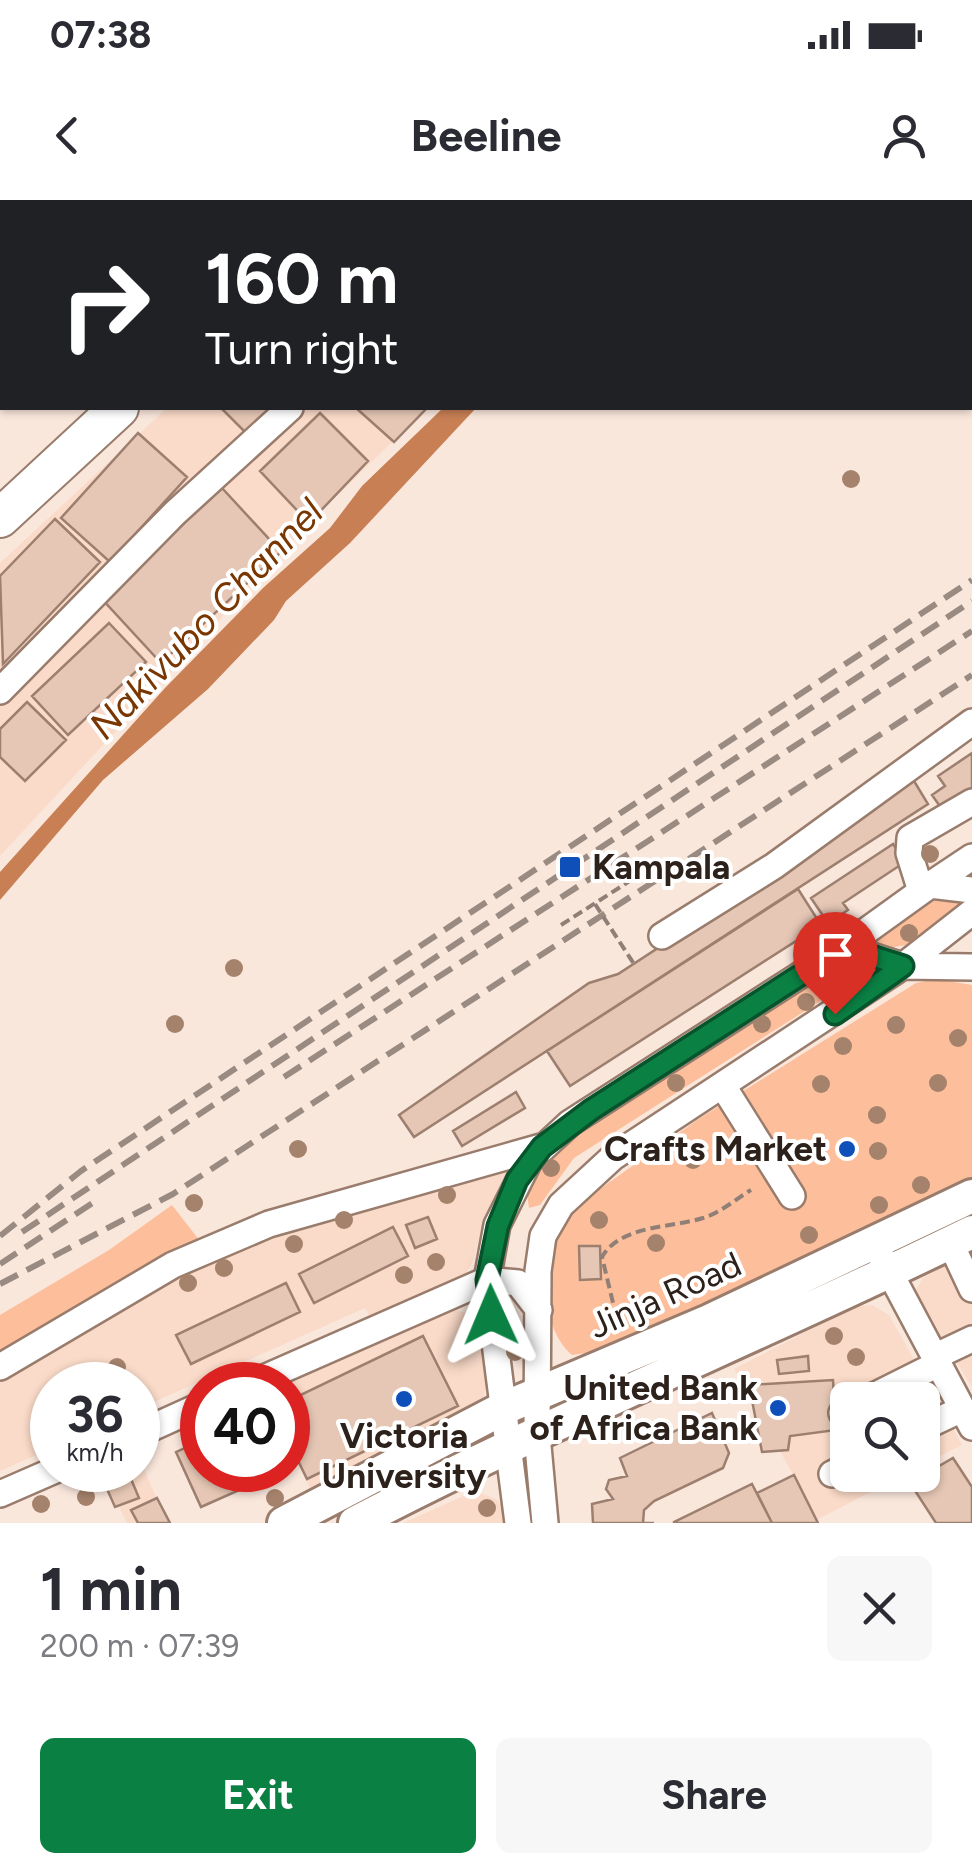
<!DOCTYPE html>
<html lang="en">
<head>
<meta charset="utf-8">
<style>
	body { margin:0; font-family:Figtree,sans-serif; background:#f7f7f7; color:#2b2b33; height:100vh; display:flex; flex-direction:column; font-size:38px; white-space:nowrap }
	* { box-sizing:border-box; margin:0 }
	p { font-size:32px; color:#7c7c81 }
	.icon { flex:none; width:55px; height:55px; fill:none; stroke:currentColor; stroke-width:2; stroke-linecap:round; stroke-linejoin:round }
	.map { position:relative; height:1323px; overflow:hidden }
	.sheet { display:flex; flex-direction:column; background:#fff; flex:1 }
	.sheet>* { flex:none }
	.banner { position:absolute; left:0px; top:0px; width:972px; height:210px; box-shadow:0 2px 8px #0004; background:#202124; color:#fff; overflow:hidden }
	.tools { position:absolute; left:830px; top:1182px; display:grid; gap:20px }
	.tools a { display:grid; place-items:center; width:110px; height:110px; border-radius:15px; background:#fff; box-shadow:0 2px 8px #0004; font-size:50px }
	.speed { position:absolute; left:30px; top:1162px; display:flex; gap:20px; font-size:50px; font-weight:700; text-align:center }
	.speed>* { display:grid; place-content:center; width:130px; height:130px; border-radius:50%; background:#fff; box-shadow:0 2px 8px #0004; line-height:1 }
	.speed small { font-size:25px; font-weight:400 }
	.speed .limit { border:15px solid #d22; background:#fff; color:#111 }
	.pin { position:absolute; display:grid; place-items:center; width:85px; height:85px; color:#fff; margin:-102px -42px; border-radius:50% 50% 50% 0; rotate:-45deg; box-shadow:0 0 10px #0007 }
	.pin .icon { rotate:45deg }
	.me { position:absolute; width:110px; margin:-55px; rotate:359deg; stroke-linejoin:round; filter:drop-shadow(0 0 8px #0008) }
	.turn { display:flex; align-items:center; gap:35px; height:210px; padding:0 40px; font-size:45px }
	.turn .icon { width:130px; height:130px; stroke-width:2.5 }
	.turn b { display:block; font-size:70px; line-height:85px }
	.round { display:grid; place-items:center; flex:none; width:105px; height:105px; border-radius:15px; background:#f7f7f7 }
	.overview { display:flex; align-items:center; justify-content:space-between; height:170px; padding:0 40px }
	h1 { font-size:60px; font-weight:700; line-height:75px }
	.primary-button { display:flex; gap:20px; margin-top:auto; padding:20px 40px }
	.primary-button a { flex:1; height:115px; border-radius:15px; background:#0b8043; color:#fff; font-size:40px; font-weight:700; line-height:115px; text-align:center }
	.primary-button a+a { background:#f7f7f7; color:#2b2b33 }
	.status { display:flex; justify-content:space-between; align-items:center; height:70px; padding:0 50px; background:#fff; direction:ltr }
	.status svg { height:28px; fill:currentColor }
	header { display:flex; justify-content:space-between; align-items:center; height:130px; padding:0 40px; background:#fff; font-size:45px; font-weight:700 }
	.map>svg:first-child { display:block }
	.built { fill:#fadac8 }
	.green { fill:#fdbf9b }
	.water { fill:#c87f54 }
	.building { fill:#e6c7b5; stroke:#9d7f6f; stroke-width:2.5 }
	.lines { fill:none; stroke-linecap:round; stroke-linejoin:round }
	.minor-casing { stroke:#997c6c; stroke-width:30 }
	.major-casing { stroke:#997c6c; stroke-width:38 }
	.highway-casing { stroke:#997c6c; stroke-width:42 }
	.path { stroke:#8f7f77; stroke-width:4; stroke-dasharray:10 5; stroke-linecap:butt }
	.minor { stroke:#fff; stroke-width:25 }
	.major { stroke:#fff; stroke-width:32 }
	.highway { stroke:#fff; stroke-width:38 }
	.rail { stroke:#9a8b82; stroke-width:6; stroke-dasharray:20 10; stroke-linecap:butt }
	.path-bridge { stroke:#8f7f77; stroke-width:4; stroke-dasharray:10 5; stroke-linecap:butt }
	.tree { fill:#a5826c }
	.route-casing { stroke:#07532c; stroke-width:25 }
	.route { stroke:#0b8043; stroke-width:18 }
	.poi-dot { fill:#0e4fba; stroke:#fff; stroke-width:4 }
	.labels { text-anchor:middle; dominant-baseline:central; stroke-width:8; stroke-linejoin:round; paint-order:stroke }
	.poi-label { font-size:35px; font-weight:bold; fill:#2d211b; stroke:#fff; text-anchor:end }
	.street-label { font-size:35px; fill:#2d211b; stroke:#fff }
	.water-label { font-size:38px; font-style:italic; fill:#793600; stroke:#fff }
</style>
</head>
<body>
<div class="status"><b>07:38</b><svg viewBox="0 0 49 12"><path d="M0 12V9h3v3zM5 12V6h3v6zM10 12V3h3v9zM15 12V0h3v12zM26 1h20v11H26zM47 4h2v5h-2z"/></svg></div>
<header><svg class="icon" aria-label="back" viewBox="0 0 24 24"><path d="M15 5l-7 7 7 7"/></svg>Beeline<svg class="icon" aria-label="person" viewBox="0 0 24 24"><circle cx="12" cy="8" r="4"/><path d="M4 21q1-7 8-7t8 7"/></svg></header>
<div class="map">
<svg width="972" height="1323" viewBox="0 0 972 1323">
	<rect width="100%" height="100%" fill="#fae7dc"/>
	<path class="built" d="M167,208H427L309,323L0,656V363Z
		M512,967L484,1019L473,1062L458,1085L372,1121L365,1108L138,1209V1185H52V1248L0,1271V1182L168,1079L270,1034Z
		M972,1050V1187L920,1104L916,1090L923,1078Z
		M872,1105L889,1115L962,1245L923,1265L922,1200H848V1275H904L818,1319L734,1169L854,1107Z
		M451,1109L466,1113L475,1123L490,1176L480,1207L313,1295L288,1240V1185H272Z
		M138,1255L167,1323H127L101,1270H138Z
		M475,1291L498,1300L507,1323H403Z"/>
	<path class="green" d="M934,696L971,697L906,745L877,750L870,740Z
		M832,764L854,773L852,781L574,958L540,1005L529,1008L526,986L548,955L576,932Z
		M936,779L972,785V980L803,1063L593,1152L572,1155C536,1125 543,1050 566,1013L700,918L916,783Z
		M172,1005L200,1041L0,1156V1115L109,1050Z"/>
	<path class="water" d="M443,208H476L350,343L286,401L274,420L208,489L103,580L0,700V672L165,488L263,388L330,328L362,286Z"/>
	<path class="building" d="M221,208H270L245,232Z
		M356,208H427L394,242Z
		M320,213L368,261L309,323L260,271Z
		M138,233L187,277L110,362L61,318Z
		M222,288L281,352L161,463L102,399Z
		M55,319L100,362L3,464L0,376Z
		M109,423L146,462L68,535L32,496Z
		M27,502L66,540L25,581L0,557V529Z
		M972,553V593L944,612L932,595L945,586L938,576Z
		M914,581L928,604L414,937L399,915L589,783L618,774Z
		M893,644L905,662L843,703L848,710L828,723L811,698Z
		M798,689L821,725L570,886L547,851Z
		M516,892L525,908L462,946L453,931Z
		M428,1017L437,1039L415,1048L406,1025Z
		M393,1027L408,1056L314,1103L299,1074Z
		M579,1046H600L601,1079L580,1080Z
		M286,1083L300,1112L191,1164L176,1135Z
		M423,1136L458,1206L307,1279L288,1240V1201Z
		M808,1156L809,1171L779,1174L777,1160Z
		M833,1180L836,1230L790,1236L788,1250L762,1252L749,1185Z
		M712,1213L729,1253L723,1268L654,1301L644,1310L643,1323H654H593L592,1304L613,1299L606,1289L609,1280L627,1276L620,1258Z
		M202,1240V1270H249L255,1283L201,1307L176,1252Z
		M953,1258L972,1287V1323H936L910,1283Z
		M794,1275L818,1323H772L757,1293Z
		M131,1279L139,1298L115,1307L107,1289Z
		M752,1284L772,1323H674V1322Z
		M157,1298L170,1323H138L131,1310Z"/>
	<g class="lines">
		<defs>
			<path id="minor" d="M504,2L506,0
				M0,18L2,12
				M0,491L175,313L290,208
				M930,685L972,657
				M921,691L909,653L910,638L972,602
				M662,736L774,666L972,522
				M844,747L903,766L972,712
				M723,886L792,996
				M950,1042L972,1089
				M881,1056L972,1227
				M934,1157L972,1139
				M0,1167L173,1065L269,1024L541,947
				M248,1185L487,1080L518,1083L539,1110
				M866,1200L938,1164
				M842,1213L848,1210
				M922,1228L962,1209
				M138,1234L202,1205
				M832,1274L848,1266
				M0,1294L55,1270
				M518,1323L487,1080L497,1025L529,961L570,923L844,747L930,685L972,690
				M545,1323L537,1235L538,1071L543,1036L561,1005L613,957L903,766L972,767"/>
			<path id="major" d="M284,1323L502,1209L709,1121L972,996
				M355,1323C557,1218 768,1132 972,1032"/>
			<path id="highway" d="M342,2L344,0
				M0,318L119,208"/>
		</defs>
		<use href="#minor" class="minor-casing"/>
		<use href="#major" class="major-casing"/>
		<use href="#highway" class="highway-casing"/>
		<path class="path" d="M561,725L636,677
			M620,1132L602,1057C620,1025 671,1028 703,1018C720,1013 736,999 751,990"/>
		<use href="#minor" class="minor"/>
		<use href="#major" class="major"/>
		<use href="#highway" class="highway"/>
		<path class="rail" d="M284,877L972,431
			M22,1032L972,401
			M0,1036L81,971L972,380
			M0,1064L100,998
			M0,1084L173,994L972,475"/>
		<path class="path-bridge" d="M595,704L634,764"/>
	</g>
	<g class="tree">
		<circle cx="851" cy="279" r="9"/>
		<circle cx="930" cy="654" r="9"/>
		<circle cx="909" cy="733" r="9"/>
		<circle cx="234" cy="768" r="9"/>
		<circle cx="806" cy="802" r="9"/>
		<circle cx="175" cy="824" r="9"/>
		<circle cx="762" cy="824" r="9"/>
		<circle cx="896" cy="825" r="9"/>
		<circle cx="958" cy="838" r="9"/>
		<circle cx="843" cy="846" r="9"/>
		<circle cx="676" cy="883" r="9"/>
		<circle cx="938" cy="883" r="9"/>
		<circle cx="821" cy="884" r="9"/>
		<circle cx="877" cy="915" r="9"/>
		<circle cx="298" cy="949" r="9"/>
		<circle cx="878" cy="951" r="9"/>
		<circle cx="693" cy="960" r="9"/>
		<circle cx="551" cy="968" r="9"/>
		<circle cx="921" cy="985" r="9"/>
		<circle cx="447" cy="995" r="9"/>
		<circle cx="194" cy="1003" r="9"/>
		<circle cx="879" cy="1005" r="9"/>
		<circle cx="344" cy="1020" r="9"/>
		<circle cx="599" cy="1020" r="9"/>
		<circle cx="809" cy="1035" r="9"/>
		<circle cx="656" cy="1043" r="9"/>
		<circle cx="294" cy="1044" r="9"/>
		<circle cx="436" cy="1062" r="9"/>
		<circle cx="224" cy="1068" r="9"/>
		<circle cx="404" cy="1075" r="9"/>
		<circle cx="188" cy="1083" r="9"/>
		<circle cx="834" cy="1136" r="9"/>
		<circle cx="515" cy="1152" r="9"/>
		<circle cx="856" cy="1157" r="9"/>
		<circle cx="117" cy="1167" r="9"/>
		<circle cx="86" cy="1297" r="9"/>
		<circle cx="275" cy="1298" r="9"/>
		<circle cx="41" cy="1304" r="9"/>
		<circle cx="487" cy="1308" r="9"/>
	</g>
	<g class="lines">
		<defs>
			<path id="route" d="M491,1115L487,1080L498,1026L517,980L542,947L591,910L844,747L903,766L835,814"/>
		</defs>
		<use href="#route" class="route-casing"/>
		<use href="#route" class="route"/>
	</g>
	<g class="poi-dot">
		<rect x="558" y="655" width="24" height="24" rx="5"/>
		<circle cx="847" cy="949" r="10"/>
		<circle cx="404" cy="1199" r="10"/>
		<circle cx="778" cy="1208" r="10"/>
	</g>
	<g class="labels">
		<g class="poi-label">
			<text x="592" y="667" text-anchor="start">Kampala</text>
			<text x="827" y="949">Crafts Market</text>
			<text x="758" y="1188">United Bank<tspan x="758" dy="40">of Africa Bank</tspan></text>
			<text x="404" y="1236" text-anchor="middle">Victoria<tspan x="404" dy="40">University</tspan></text>
		</g>
		<g class="street-label">
			<text transform="translate(665 1095) rotate(-24)">Jinja Road</text>
		</g>
		<g class="water-label">
			<text transform="translate(206 419) rotate(-46)">Nakivubo Channel</text>
		</g>
	</g>
</svg>
<div class="tools">
<a><svg class="icon" aria-label="search" viewBox="0 0 24 24"><circle cx="10" cy="10" r="6"/><path d="M15 15l6 6"/></svg></a>
</div>
<div class="speed"><div>36<small>km/h</small></div><div class="limit">40</div></div>
<div class="pin" style="left:835px;top:814px;background:#d93025"><svg class="icon" aria-label="arrive" viewBox="0 0 24 24"><path d="M6 21V4h12l-3 4 3 4H6"/></svg></div>
<svg class="me" style="left:491px;top:1115px" viewBox="-20 -20 40 40"><path d="M0-17L14 15 0 8-14 15z" fill="#0b8043" stroke="#fff" stroke-width="4"/></svg>
<div class="banner">
<div class="turn"><svg class="icon" aria-label="right" viewBox="0 0 24 24"><path d="M7 20v-9h11M14 6l5 5-5 5"/></svg><div><b>160 m</b>Turn right</div></div>
</div>
</div>
<section class="sheet">
<div class="overview"><div><h1>1 min</h1><p>200 m · 07:39</p></div><a class="round"><svg class="icon" aria-label="close" viewBox="0 0 24 24"><path d="M6 6l12 12M18 6L6 18"/></svg></a></div>
<div class="primary-button"><a>Exit</a><a>Share</a></div>
</section>
</body>
</html>
